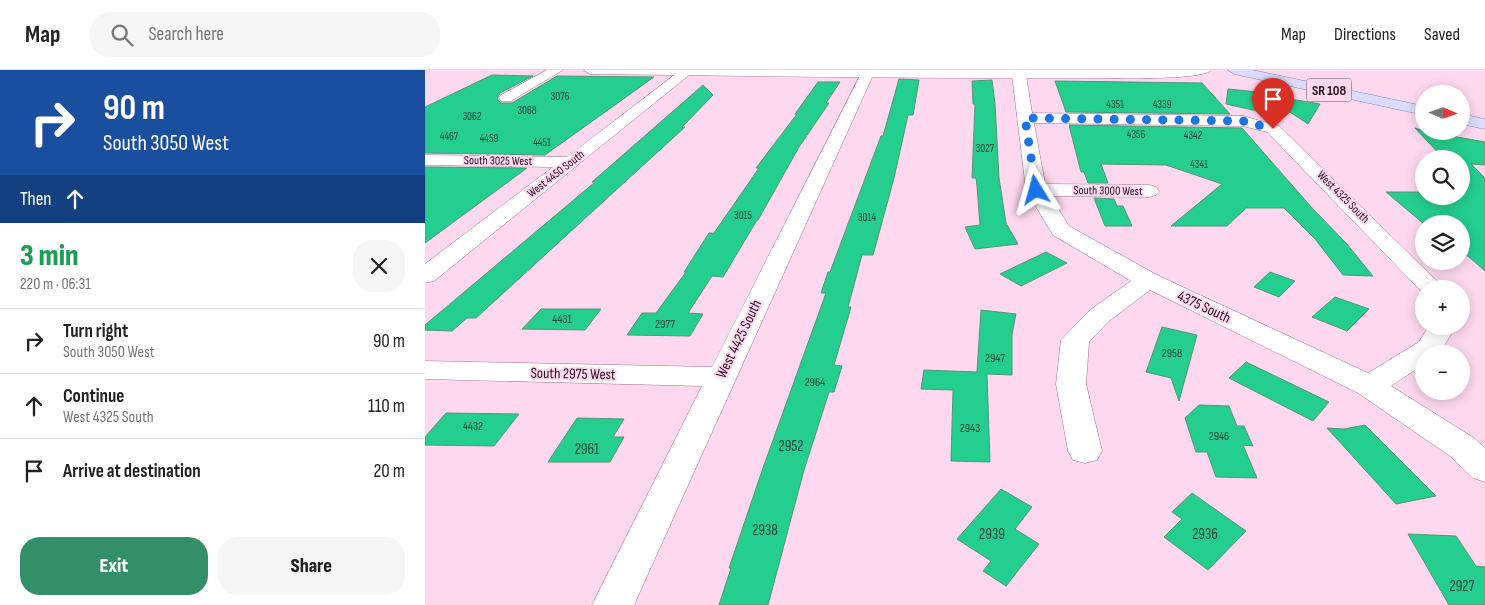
<!DOCTYPE html>
<html lang="en">
<head>
<meta charset="utf-8">
<style>
	body { margin:0; font-family:"Sofia Sans Condensed",sans-serif; background:#f6f6f6; color:#222; height:100vh; display:flex; flex-direction:column; font-size:19px; white-space:nowrap }
	* { box-sizing:border-box; margin:0 }
	p { font-size:16px; color:#767676 }
	.icon { flex:none; width:28px; height:28px; fill:none; stroke:currentColor; stroke-width:2; stroke-linecap:round; stroke-linejoin:round }
	.map { position:relative; flex:1; overflow:hidden }
	.panel { display:flex; flex-direction:column; background:#fff; width:425px }
	.panel>* { flex:none }
	.guide { background:#1a4fa0; color:#fff; overflow:hidden }
	.needle { width:32px; rotate:92deg }
	.tools { position:absolute; left:990px; top:15px; display:grid; gap:10px }
	.tools a { display:grid; place-items:center; width:55px; height:55px; border-radius:50%; background:#fff; box-shadow:0 2px 12px #0003; font-size:25px }
	.pin { position:absolute; display:grid; place-items:center; width:42px; height:42px; color:#fff; margin:-51px -21px; border-radius:50% 50% 50% 0; rotate:-45deg; box-shadow:0 0 5px #0007 }
	.pin .icon { rotate:45deg }
	.me { position:absolute; width:55px; margin:-28px; rotate:352deg; stroke-linejoin:round; filter:drop-shadow(0 0 4px #0008) }
	.turn { display:flex; align-items:center; gap:18px; height:105px; padding:0 20px; font-size:22px }
	.turn .icon { width:65px; height:65px; stroke-width:2.5 }
	.turn b { display:block; font-size:35px; line-height:42px }
	.then { display:flex; align-items:center; height:48px; padding:0 20px; background:#0003; gap:10px; font-size:19px }
	.round { display:grid; place-items:center; flex:none; width:52px; height:52px; border-radius:20px; background:#f6f6f6 }
	.overview { display:flex; align-items:center; justify-content:space-between; height:85px; padding:0 20px }
	h1 { font-size:30px; font-weight:800; line-height:38px; color:#1e9e55 }
	.action { display:flex; gap:10px; margin-top:auto; padding:10px 20px }
	.action a { flex:1; height:58px; border-radius:20px; background:#328f67; color:#fff; font-size:20px; font-weight:800; line-height:58px; text-align:center }
	.action a+a { background:#f6f6f6; color:#222 }
	ul { padding:0; list-style:none }
	li { display:flex; align-items:center; gap:15px; height:65px; padding:0 20px; border-top:1px solid #e0e0e0 }
	li div { flex:1 }
	li b { display:block; font-size:19px }
	li em { font-style:normal }
	header { display:flex; align-items:center; gap:30px; box-sizing:border-box; height:70px; padding:0 25px; background:#fff; border-bottom:1px solid #e0e0e0 }
	header strong { font-size:24px }
	nav { display:flex; gap:28px; margin-inline-start:auto; font-size:18px }
	.search { width:350px; height:45px; background:#f6f6f6; display:flex; align-items:center; gap:12px; box-sizing:border-box; padding:0 18px; border-radius:20px; color:#767676; font-size:19px }
	main { display:flex; flex:1; min-height:0 }
	.map>svg:first-child { display:block }
	.building { fill:#24ce8f; stroke:#549575 }
	.lines { fill:none; stroke-linecap:round; stroke-linejoin:round }
	.minor-casing { stroke:#a77093; stroke-width:1 }
	.tertiary-casing { stroke:#a77093; stroke-width:1 }
	.primary-casing { stroke:#8a85ae; stroke-width:1 }
	.minor { fill:#fff; fill-rule:evenodd }
	.tertiary { fill:#fff; fill-rule:evenodd }
	.primary { fill:#d9dcfd; fill-rule:evenodd }
	.route { stroke:#1a73e8; stroke-width:9; stroke-dasharray:0 16.2 }
	.labels { text-anchor:middle; dominant-baseline:central; stroke-width:4; stroke-linejoin:round; paint-order:stroke }
	.far-number-label { font-size:11px; fill:#25403a }
	.far-street-label { font-size:12px; fill:#25101e; stroke:#fdd8ee }
	.number-label { font-size:12px; fill:#25403a }
	.shield { fill:#fdd8ee; stroke:#664c5c; stroke-width:1 }
	.shield-label { font-size:14px; font-weight:bold; fill:#25101e }
	.street-label { font-size:15px; fill:#25101e; stroke:#fdd8ee }
	.near-number-label { font-size:15px; fill:#25403a }
</style>
</head>
<body>
<header>
<strong>Map</strong>
<div class="search"><svg class="icon" aria-label="search" viewBox="0 0 24 24"><circle cx="10" cy="10" r="6"/><path d="M15 15l6 6"/></svg>Search here</div>
<nav><a>Map</a><a>Directions</a><a>Saved</a></nav>
</header>
<main>
<section class="panel">
<div class="guide">
<div class="turn"><svg class="icon" aria-label="right" viewBox="0 0 24 24"><path d="M7 20v-9h11M14 6l5 5-5 5"/></svg><div><b>90 m</b>South 3050 West</div></div>
<div class="then">Then<svg class="icon" aria-label="ahead" viewBox="0 0 24 24"><path d="M12 20V5M6 11l6-6 6 6"/></svg></div>
</div>
<div class="overview"><div><h1>3 min</h1><p>220 m · 06:31</p></div><a class="round"><svg class="icon" aria-label="close" viewBox="0 0 24 24"><path d="M6 6l12 12M18 6L6 18"/></svg></a></div>
<ul>
<li><svg class="icon" aria-label="right" viewBox="0 0 24 24"><path d="M7 20v-9h11M14 6l5 5-5 5"/></svg><div><b>Turn right</b><p>South 3050 West</p></div><em>90 m</em></li>
<li><svg class="icon" aria-label="ahead" viewBox="0 0 24 24"><path d="M12 20V5M6 11l6-6 6 6"/></svg><div><b>Continue</b><p>West 4325 South</p></div><em>110 m</em></li>
<li><svg class="icon" aria-label="arrive" viewBox="0 0 24 24"><path d="M6 21V4h12l-3 4 3 4H6"/></svg><div><b>Arrive at destination</b></div><em>20 m</em></li>
</ul>
<div class="action"><a>Exit</a><a>Share</a></div>
</section>
<div class="map">
<svg width="1060" height="535" viewBox="0 0 1060 535">
	<rect width="100%" height="100%" fill="#fdd8ee"/>
	<path class="building" d="M67,5L108,6L75,23L72,29L76,33H87L132,6L229,7L120,85L0,83V37Z
		M474,9L494,10L488,45H483L469,108L448,185H437L423,237H426L409,295L417,296L409,322H404L379,400L343,535H294L306,498H304L338,398L401,223H396L403,202H405L456,66H458Z
		M567,10L570,34L574,108L581,153L593,174L550,179L540,157L555,155L552,116L551,108H547L550,34H548L547,11Z
		M630,11L777,13L805,44L641,42Z
		M393,12H415L401,33H404L374,77L333,150H332L298,207L287,206L263,243L278,244L265,266L202,265L217,243H231L261,202H259L284,163H289L334,98H331L372,44H370Z
		M278,15L288,25L257,57H260L51,248H42L27,261L0,260V255L170,112H167Z
		M803,19L843,23L841,25L895,34L883,54L865,42L859,47L801,34Z
		M644,55L817,58L888,139L921,173L948,206L918,205L890,169L859,138H821L802,156H746L797,114L741,95L676,94L683,113H663L659,102H656Z
		M990,58L999,61L1060,72V95L1046,94L1060,108V201L1043,186H1036V154H999L961,122H993L999,127H1036V89H1019Z
		M0,97L102,98L0,173Z
		M669,128L689,129L692,136H698L707,156H680Z
		M621,182L642,193L596,216L575,204Z
		M845,202L870,211L854,227L829,217Z
		M910,227L944,239L922,261L887,247Z
		M116,239H176L160,260L97,259Z
		M556,240L591,244L587,264V305L562,304L565,392L526,391L528,320L496,319L499,300L552,302Z
		M737,257L772,265L754,331L746,308L721,302Z
		M821,292L904,332L888,351L804,308Z
		M774,335L804,336L812,356H819L828,376L818,375L832,408L791,407L782,382H771L760,348Z
		M21,343L94,344L69,376L0,375V367Z
		M152,348L199,349L188,367H199L185,392H123Z
		M940,355L1011,426L971,434L902,358L919,359Z
		M576,419L607,437L590,459L614,474L581,516L558,501L566,491L532,469Z
		M767,423L821,461L783,500L739,467L757,449L747,442Z
		M983,464L1031,466L1051,496L1060,497V535H1024Z"/>
	<g class="lines">
		<defs>
			<path id="minor" d="M122,0H138L86,31H76L74,28L76,25Z
				M256,0L269,1L9,211L0,213V194L128,97L0,95V85L142,87Z
				M438,0H448L449,3L209,535H167L277,316L0,309V291L287,297Z
				M594,1L601,5L607,43L818,46L854,56L1020,219H999V224L842,62L818,56L609,53L620,114L724,115L731,117L734,121L731,125L724,127L625,126L644,156L732,205L943,303L994,272L1004,256H1031L1014,284H999V294L966,316L1049,368L1060,378V412L1048,408L1025,386L933,323L725,220L683,252L664,272L661,314L677,381L672,390L660,393L648,390L643,381L631,314L636,270L665,240L706,211L628,165L601,120L587,5Z"/>
			<path id="tertiary" d="M159,0H786C778,10 699,8 682,8C510,9 337,6 165,4Z"/>
			<path id="primary" d="M803,0H827L999,36V45L809,4Z
				M1036,44L1060,49V59L1036,54Z"/>
		</defs>
		<use href="#minor" class="minor-casing"/>
		<use href="#tertiary" class="tertiary-casing"/>
		<use href="#primary" class="primary-casing"/>
		<use href="#minor" class="minor"/>
		<use href="#tertiary" class="tertiary"/>
		<use href="#primary" class="primary"/>
	</g>
	<g class="lines">
		<path class="route" d="M611,120L600,48L818,51L848,59"/>
	</g>
	<g class="labels">
		<g class="far-number-label">
			<text x="135" y="26">3076</text>
			<text x="690" y="34">4351</text>
			<text x="737" y="34">4339</text>
			<text x="102" y="40">3068</text>
			<text x="47" y="46">3062</text>
			<text x="711" y="64">4356</text>
			<text x="768" y="65">4342</text>
			<text x="24" y="66">4467</text>
			<text x="64" y="68">4459</text>
			<text x="117" y="72">4451</text>
			<text x="560" y="78">3027</text>
			<text x="774" y="94">4341</text>
			<text x="318" y="145">3015</text>
			<text x="442" y="147">3014</text>
		</g>
		<g class="far-street-label">
			<text transform="translate(73 91) rotate(1)">South 3025 West</text>
			<text transform="translate(131 104) rotate(-38)">West 4450 South</text>
			<text transform="translate(683 121) rotate(1)">South 3000 West</text>
			<text transform="translate(918 127) rotate(45)">West 4325 South</text>
		</g>
		<g class="number-label">
			<text x="137" y="249">4431</text>
			<text x="240" y="254">2977</text>
			<text x="747" y="283">2958</text>
			<text x="570" y="288">2947</text>
			<text x="390" y="312">2964</text>
			<text x="48" y="356">4432</text>
			<text x="545" y="358">2943</text>
			<text x="794" y="366">2946</text>
		</g>
		<rect class="shield" x="881.5" y="8.5" width="45" height="23" rx="4"/>
		<g class="shield-label">
			<text x="904" y="20">SR 108</text>
		</g>
		<g class="street-label">
			<text transform="translate(779 237) rotate(25)">4375 South</text>
			<text transform="translate(314 269) rotate(-64)">West 4425 South</text>
			<text transform="translate(148 304) rotate(1)">South 2975 West</text>
		</g>
		<g class="near-number-label">
			<text x="366" y="376">2952</text>
			<text x="162" y="379">2961</text>
			<text x="340" y="460">2938</text>
			<text x="567" y="464">2939</text>
			<text x="780" y="464">2936</text>
			<text x="1037" y="516">2927</text>
		</g>
	</g>
</svg>
<div class="tools">
<a><svg class="needle" viewBox="-14 -14 28 28"><path d="M0-13l5 13h-10z" fill="#e53935"/><path d="M0 13l5-13h-10z" fill="#767676"/></svg></a>
<a><svg class="icon" aria-label="search" viewBox="0 0 24 24"><circle cx="10" cy="10" r="6"/><path d="M15 15l6 6"/></svg></a>
<a><svg class="icon" aria-label="layers" viewBox="0 0 24 24"><path d="M12 4l9 5-9 5-9-5zM3 14l9 5 9-5"/></svg></a>
<a>+</a>
<a>−</a>
</div>
<div class="pin" style="left:848px;top:59px;background:#d93025"><svg class="icon" aria-label="arrive" viewBox="0 0 24 24"><path d="M6 21V4h12l-3 4 3 4H6"/></svg></div>
<svg class="me" style="left:611px;top:120px" viewBox="-20 -20 40 40"><path d="M0-17L14 15 0 8-14 15z" fill="#1a73e8" stroke="#fff" stroke-width="4"/></svg>
</div>
</main>
</body>
</html>
